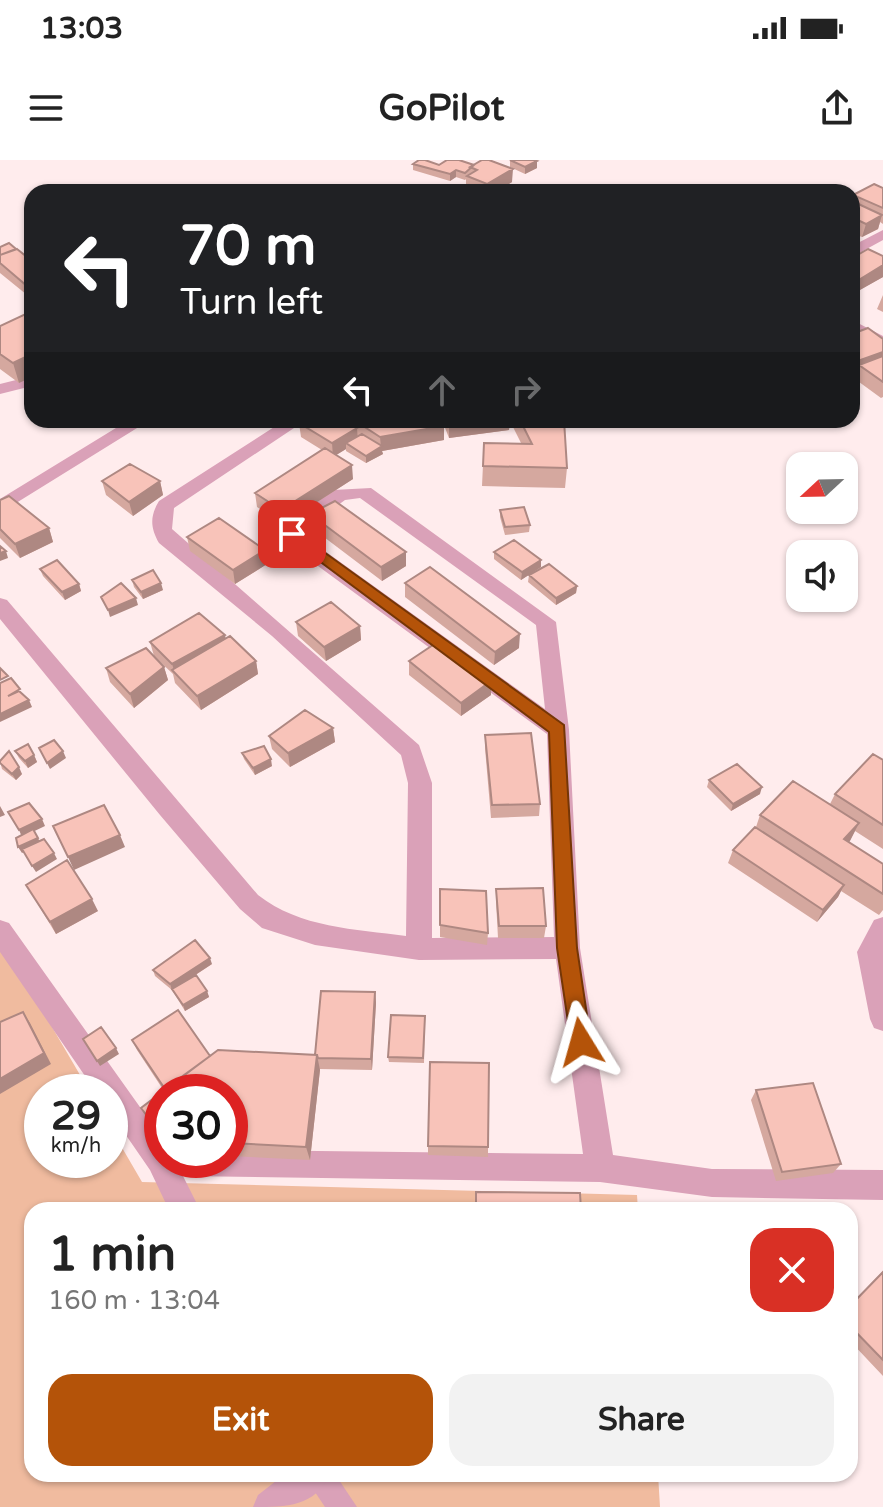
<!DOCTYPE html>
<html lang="en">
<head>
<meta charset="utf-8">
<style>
	body { margin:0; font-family:"Varela Round",sans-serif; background:#f2f2f2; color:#222; height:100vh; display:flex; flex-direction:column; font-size:30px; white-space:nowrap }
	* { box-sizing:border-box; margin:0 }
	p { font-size:26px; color:#767676 }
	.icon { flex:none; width:44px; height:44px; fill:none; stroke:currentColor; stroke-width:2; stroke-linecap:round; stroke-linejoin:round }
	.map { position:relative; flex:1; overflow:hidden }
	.details { position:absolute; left:24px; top:1042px; width:834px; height:280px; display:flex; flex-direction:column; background:#fff; border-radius:24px; box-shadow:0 2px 6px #0004 }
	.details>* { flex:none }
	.banner { position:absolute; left:24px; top:24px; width:836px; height:244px; border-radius:24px; box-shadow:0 2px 6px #0004; background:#202124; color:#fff; overflow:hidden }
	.needle { width:52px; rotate:248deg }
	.fabs { position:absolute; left:786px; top:292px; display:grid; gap:16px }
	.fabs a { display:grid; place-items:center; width:72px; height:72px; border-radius:16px; background:#fff; box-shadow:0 2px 6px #0004; font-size:40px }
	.speed { position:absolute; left:24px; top:914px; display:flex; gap:16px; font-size:40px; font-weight:700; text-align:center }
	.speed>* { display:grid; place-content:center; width:104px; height:104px; border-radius:50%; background:#fff; box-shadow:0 2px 6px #0004; line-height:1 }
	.speed small { font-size:20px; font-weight:400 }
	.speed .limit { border:12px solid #d22; background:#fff; color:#111 }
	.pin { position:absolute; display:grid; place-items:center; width:68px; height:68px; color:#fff; margin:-34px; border-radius:16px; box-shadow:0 4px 12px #0006 }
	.me { position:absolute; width:88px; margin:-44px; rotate:352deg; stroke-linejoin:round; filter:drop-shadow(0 0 6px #0008) }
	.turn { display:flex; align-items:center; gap:28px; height:168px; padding:0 24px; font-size:36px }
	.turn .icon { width:104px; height:104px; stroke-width:2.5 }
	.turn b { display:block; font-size:56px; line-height:68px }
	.lanes { display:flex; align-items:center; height:76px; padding:0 24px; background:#0003; justify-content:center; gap:40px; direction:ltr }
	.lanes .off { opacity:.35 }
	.round { display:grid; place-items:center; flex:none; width:84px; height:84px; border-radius:24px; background:#f2f2f2 }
	.head { display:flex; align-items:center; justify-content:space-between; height:136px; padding:0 24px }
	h1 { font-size:48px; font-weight:800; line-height:60px }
	.primary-button { display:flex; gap:16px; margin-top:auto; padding:16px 24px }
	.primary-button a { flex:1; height:92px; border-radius:24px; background:#b45309; color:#fff; font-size:32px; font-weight:800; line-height:92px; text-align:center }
	.primary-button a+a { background:#f2f2f2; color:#222 }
	.status { display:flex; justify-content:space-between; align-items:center; height:56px; padding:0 40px; background:#fff; direction:ltr }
	.status svg { height:22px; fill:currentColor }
	header { display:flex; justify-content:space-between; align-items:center; height:104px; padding:0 24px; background:#fff; font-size:36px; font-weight:800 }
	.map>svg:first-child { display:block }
	.green { fill:#f0bb9f }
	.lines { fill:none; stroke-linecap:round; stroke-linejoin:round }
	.lane { fill:#daa1b8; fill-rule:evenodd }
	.street { fill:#daa1b8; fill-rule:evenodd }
	.wall { fill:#d5a89f }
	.shaded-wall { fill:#ae8882 }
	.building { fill:#f8c3b9; stroke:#ae8882; stroke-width:2 }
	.route { fill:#b45309; stroke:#753606; stroke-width:2 }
</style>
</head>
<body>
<div class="status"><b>13:03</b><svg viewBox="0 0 49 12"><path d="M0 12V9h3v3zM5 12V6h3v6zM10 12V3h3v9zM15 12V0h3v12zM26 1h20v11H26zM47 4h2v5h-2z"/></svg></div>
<header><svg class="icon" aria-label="menu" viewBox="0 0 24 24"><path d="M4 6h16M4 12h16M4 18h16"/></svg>GoPilot<svg class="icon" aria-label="share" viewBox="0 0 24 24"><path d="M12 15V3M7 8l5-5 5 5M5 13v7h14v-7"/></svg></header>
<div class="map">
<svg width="883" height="1347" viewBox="0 0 883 1347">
	<rect width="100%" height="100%" fill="#ffeced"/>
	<path class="green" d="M0,778L90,932H42V1000H110V967L142,1022L637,1035L638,1050H32V1314H658L660,1347H0Z"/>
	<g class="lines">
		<path class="lane" d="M303,1314H335L357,1347H325Z"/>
		<path class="street" d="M883,70V80L852,97V86Z
			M852,160L883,176V188L852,172Z
			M32,216V226L0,234V224Z
			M129,260H150L0,353V339Z
			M285,260H306L174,348L172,369L419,585L432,623V778L554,777L547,574L288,384L284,368L287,364L333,330L371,328L556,462L569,570L580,788L613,995L712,1009L883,1010V1040L712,1037L600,1022L183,1016L200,1050H169L150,1010L110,952V932H96L0,792V760L9,763L162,978V1000H230V990L583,994L556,799L419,800L315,785L262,768L240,749L160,655L0,459V438L7,440L258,735C300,768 355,769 406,776L408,623L401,595L272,476L159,383C150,367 150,356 159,341ZM360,338L536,465L545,549L304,376V370L345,340Z
			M883,757V871L874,868L870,859L857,792L874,760Z
			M285,1314H330C315,1347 286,1347 253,1347L258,1335Z"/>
	</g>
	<path class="wall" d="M459,0L512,22L496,32H473L466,29V19L465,20L456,17L450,21L413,10V4L439,5Z
		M510,0L537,1V8L525,14L510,7Z
		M883,28V64L880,62L878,69L862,77L854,74L852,75V39L853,35Z
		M0,87L32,101V139L0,113Z
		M883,96V117L852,134V98Z
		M883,135V152L877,149Z
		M32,151L19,223L0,209V166Z
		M852,174L883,179V237L881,238L855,219L856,214L852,216Z
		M304,260H441L444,280L382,291L383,294L366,303L346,291V289L336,295L353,319L283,364L257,347L255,333L322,290L301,277L299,263Z
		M442,260H564L567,308L565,328L482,326L484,283H521L510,261L509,270L449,278Z
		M102,321H160L163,335L133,356L106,335Z
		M0,340L49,368L53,382L20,398L0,378Z
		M500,350L530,365L529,372L505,375L500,357Z
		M310,354L406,406L382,421L312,368Z
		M187,377L265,390L267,404L235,424L190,391Z
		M494,392L541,407L521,420L494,399Z
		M40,409L79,424L81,431L65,440L43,416Z
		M529,415L577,426L576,433L556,445L528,422Z
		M132,420L163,430L143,439L134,427Z
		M405,423L519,488L494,505L405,437Z
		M296,462L360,466L361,480L326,501L298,476Z
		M226,479L256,501L258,514L201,550L175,523L173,514L154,496L150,482Z
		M409,501L491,535L461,556L409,515Z
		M164,507L168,520L134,548L110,522L106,508Z
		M333,568L335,582L290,607L272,589L269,576Z
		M485,575L540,644L539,656L491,658L485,588Z
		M15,591L34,595L37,602L28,608L19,598Z
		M242,593L272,606L255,615L244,599Z
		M883,600V689L855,671L849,682L883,704V750L879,755L841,731L838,737L817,762L728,703L733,690L756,667L760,655L830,644L835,634Z
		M0,601L22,614L16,620L2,609Z
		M709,620L760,634L731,651L707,627Z
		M26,725L98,751L56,774Z
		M440,729L488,773L487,785L440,777Z
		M496,729L546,766L544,778H498L496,741Z
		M212,804L191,818L207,831L209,837L185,851L172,830L155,816L153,810Z
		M375,832L376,843L372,910L320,909L310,1000L230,996V932L164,931L137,890L132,880L210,896L315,895Z
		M425,856L424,903L389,902L388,897Z
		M756,930L841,1004L833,1013L776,1021L751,940Z
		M162,932V980L148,962L141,948Z
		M428,986L488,987V997L428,995Z
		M883,1111V1216L850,1181V1145Z"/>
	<path class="shaded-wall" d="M537,1V8L525,14V7Z
		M513,9L512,22L496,32H487V24Z
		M456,10V17L450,21V14Z
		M882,55L878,69L862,77L866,64Z
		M858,60L854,74L852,75V63Z
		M883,105V117L853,134L857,121Z
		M32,124V139H31L27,126Z
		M883,192V204L859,205L856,214L852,216L855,202Z
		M32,194V217L19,223L13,203Z
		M481,260H510L509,270L449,278V264Z
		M444,266V280L382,291L383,294L366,303V296L381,287L380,277Z
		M357,268L358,282L346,283V289L333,297L332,283Z
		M352,305L353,319L283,364L281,350Z
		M160,321L163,335L133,356L129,342Z
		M49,368L53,382L20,398L15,384Z
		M265,390L267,404L235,424L233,410Z
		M6,391L8,398L0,401V393Z
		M406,392V406L382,421L381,407Z
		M541,400V407L521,420L522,412Z
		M161,423L163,430L143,439L141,432Z
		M79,424L81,431L65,440L62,432Z
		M577,426L576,433L556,445V438Z
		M136,438L138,445L110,457L108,450Z
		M360,466L361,480L326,501L324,487Z
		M520,474L519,488L494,505L495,492Z
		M225,475L228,488L175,513L172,504Z
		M256,501L258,514L201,550L197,536Z
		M164,507L168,520L134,548L130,534Z
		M491,521V535L461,556V543Z
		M29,540L32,547L0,562V554Z
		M333,568L335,582L290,607L288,593Z
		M63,591L66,598L50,609L47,603Z
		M34,595L37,602L28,608L25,601Z
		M271,599L272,606L255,615L253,608Z
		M19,607L22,614L16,620L12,614Z
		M762,627L760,634L731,651L733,644Z
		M0,646L5,655L0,657Z
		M42,659L45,666L22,677L19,670Z
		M859,663L850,681L836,697L844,679Z
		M120,675L125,687L74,710L68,697Z
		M38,678L41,684L22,693L18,687Z
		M54,693L57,699L36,712L32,706Z
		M844,725L838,737L817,762L823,750Z
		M92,739L98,751L56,774L50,762Z
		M210,798L212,804L172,830L170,824Z
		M207,831L209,837L185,851L183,845Z
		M375,832L376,843L372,910L371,899Z
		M23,852L30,863L51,904L0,934V919Z
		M116,888L119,894L100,906L97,901Z
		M317,895L320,910L310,1000L306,987Z"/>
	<path class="building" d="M419,0H425L439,5L447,0H459L474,5L465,13L456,10L450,14L413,4Z
		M482,0H489L513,9L487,24L467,16L477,10L470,7Z
		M510,0H534L537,1L525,7Z
		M874,24L883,28V48L853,35Z
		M852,41L882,55L866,64L858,60L852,63Z
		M9,83L16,89L0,95V87Z
		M17,89L32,101V124L27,126L0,103V95Z
		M868,89L883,96V105L857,121L852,118V98Z
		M32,151V194L13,203L0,194V166Z
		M868,168L883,179V192L855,202L852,200V174Z
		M883,196V222L859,205Z
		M304,260H345L357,268L332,283L299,263Z
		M354,260H441L444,266L380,277Z
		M448,260H481L449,264Z
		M520,260H564L567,308L483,306L484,283L532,284Z
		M362,274L382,286L366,296L346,283Z
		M325,288L352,305L281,350L255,333Z
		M130,304L160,321L129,342L102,321Z
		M9,336L49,368L15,384L0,369V340Z
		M335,341L406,392L381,407L310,354Z
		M524,347L530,365L505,367L500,350Z
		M219,358L265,390L233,410L187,377Z
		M514,380L541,400L522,412L494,392Z
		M0,386L6,391L0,393Z
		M57,400L79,424L62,432L40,409Z
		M549,404L577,426L556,438L529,415Z
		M430,407L520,474L495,492L405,423Z
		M153,410L161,423L141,432L132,420Z
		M121,423L136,438L108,450L101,437Z
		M331,442L360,466L324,487L296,462Z
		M199,453L225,475L172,504L150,482Z
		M230,476L256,501L197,536L172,510Z
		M439,481L491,521L461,543L409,501Z
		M146,488L164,507L130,534L106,508Z
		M0,508L8,516L0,520Z
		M11,518L20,529L8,536L19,531L29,540L0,554V523Z
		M305,550L333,568L288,593L269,576Z
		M531,573L540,644L492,645L485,575Z
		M54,580L63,591L47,603L39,588Z
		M28,584L34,595L25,601L15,591Z
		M264,586L271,599L253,608L242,593Z
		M9,591L19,607L12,614L0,603V601Z
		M873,594L883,600V665L835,634Z
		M737,604L762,627L733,644L709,620Z
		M793,621L859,663L844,679L883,704V734L760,655Z
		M29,643L42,659L19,670L8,652Z
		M104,645L120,675L68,697L53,666Z
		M755,667L844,725L823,750L733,690Z
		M33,669L38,678L18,687L16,678Z
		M44,679L54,693L32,706L22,689Z
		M67,700L92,739L50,762L26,725Z
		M543,728L546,766H499L496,729Z
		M440,729L486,731L488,773L440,765Z
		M195,780L210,798L170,824L153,810Z
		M196,815L207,831L183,845L172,829Z
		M321,831L375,832L371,899L318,898L317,895H315Z
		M178,850L210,896L165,929L132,880Z
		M23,852L44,893L0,919V862Z
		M391,855L425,856L423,898L388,897Z
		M101,867L116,888L97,901L83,879Z
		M218,890L317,895L306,987L230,983V932H162Z
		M430,902L489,903L488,987L428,986Z
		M813,923L841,1004L782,1012L756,930Z
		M162,932V975L141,948Z
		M476,1032L580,1033L581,1050H476Z
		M883,1112V1200L850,1166V1146Z"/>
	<path class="route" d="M292,369L564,565L577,788L591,882L588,889H574L571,882L557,788L549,572L287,377V370Z"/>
</svg>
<div class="fabs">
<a><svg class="needle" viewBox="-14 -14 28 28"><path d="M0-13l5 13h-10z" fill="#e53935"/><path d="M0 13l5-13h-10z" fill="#767676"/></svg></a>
<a><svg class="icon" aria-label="sound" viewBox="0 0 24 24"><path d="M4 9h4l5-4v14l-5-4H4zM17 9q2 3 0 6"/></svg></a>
</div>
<div class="speed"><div>29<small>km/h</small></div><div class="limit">30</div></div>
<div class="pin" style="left:292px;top:374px;background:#d93025"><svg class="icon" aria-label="arrive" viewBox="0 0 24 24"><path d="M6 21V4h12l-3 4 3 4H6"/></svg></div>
<svg class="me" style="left:581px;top:882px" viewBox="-20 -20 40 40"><path d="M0-17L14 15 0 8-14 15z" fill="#b45309" stroke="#fff" stroke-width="4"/></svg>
<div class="banner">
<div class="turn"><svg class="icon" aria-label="left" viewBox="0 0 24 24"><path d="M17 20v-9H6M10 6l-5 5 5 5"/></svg><div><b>70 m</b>Turn left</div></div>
<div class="lanes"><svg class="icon" aria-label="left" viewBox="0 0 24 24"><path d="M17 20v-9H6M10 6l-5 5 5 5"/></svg><svg class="icon off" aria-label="ahead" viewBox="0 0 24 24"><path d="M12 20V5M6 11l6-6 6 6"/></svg><svg class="icon off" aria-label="right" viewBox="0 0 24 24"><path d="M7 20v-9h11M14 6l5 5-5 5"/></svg></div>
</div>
<section class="details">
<div class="head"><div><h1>1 min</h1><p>160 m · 13:04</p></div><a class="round" style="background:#d93025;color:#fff"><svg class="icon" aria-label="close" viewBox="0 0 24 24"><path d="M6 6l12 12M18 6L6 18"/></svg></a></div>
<div class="primary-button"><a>Exit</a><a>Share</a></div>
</section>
</div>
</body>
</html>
